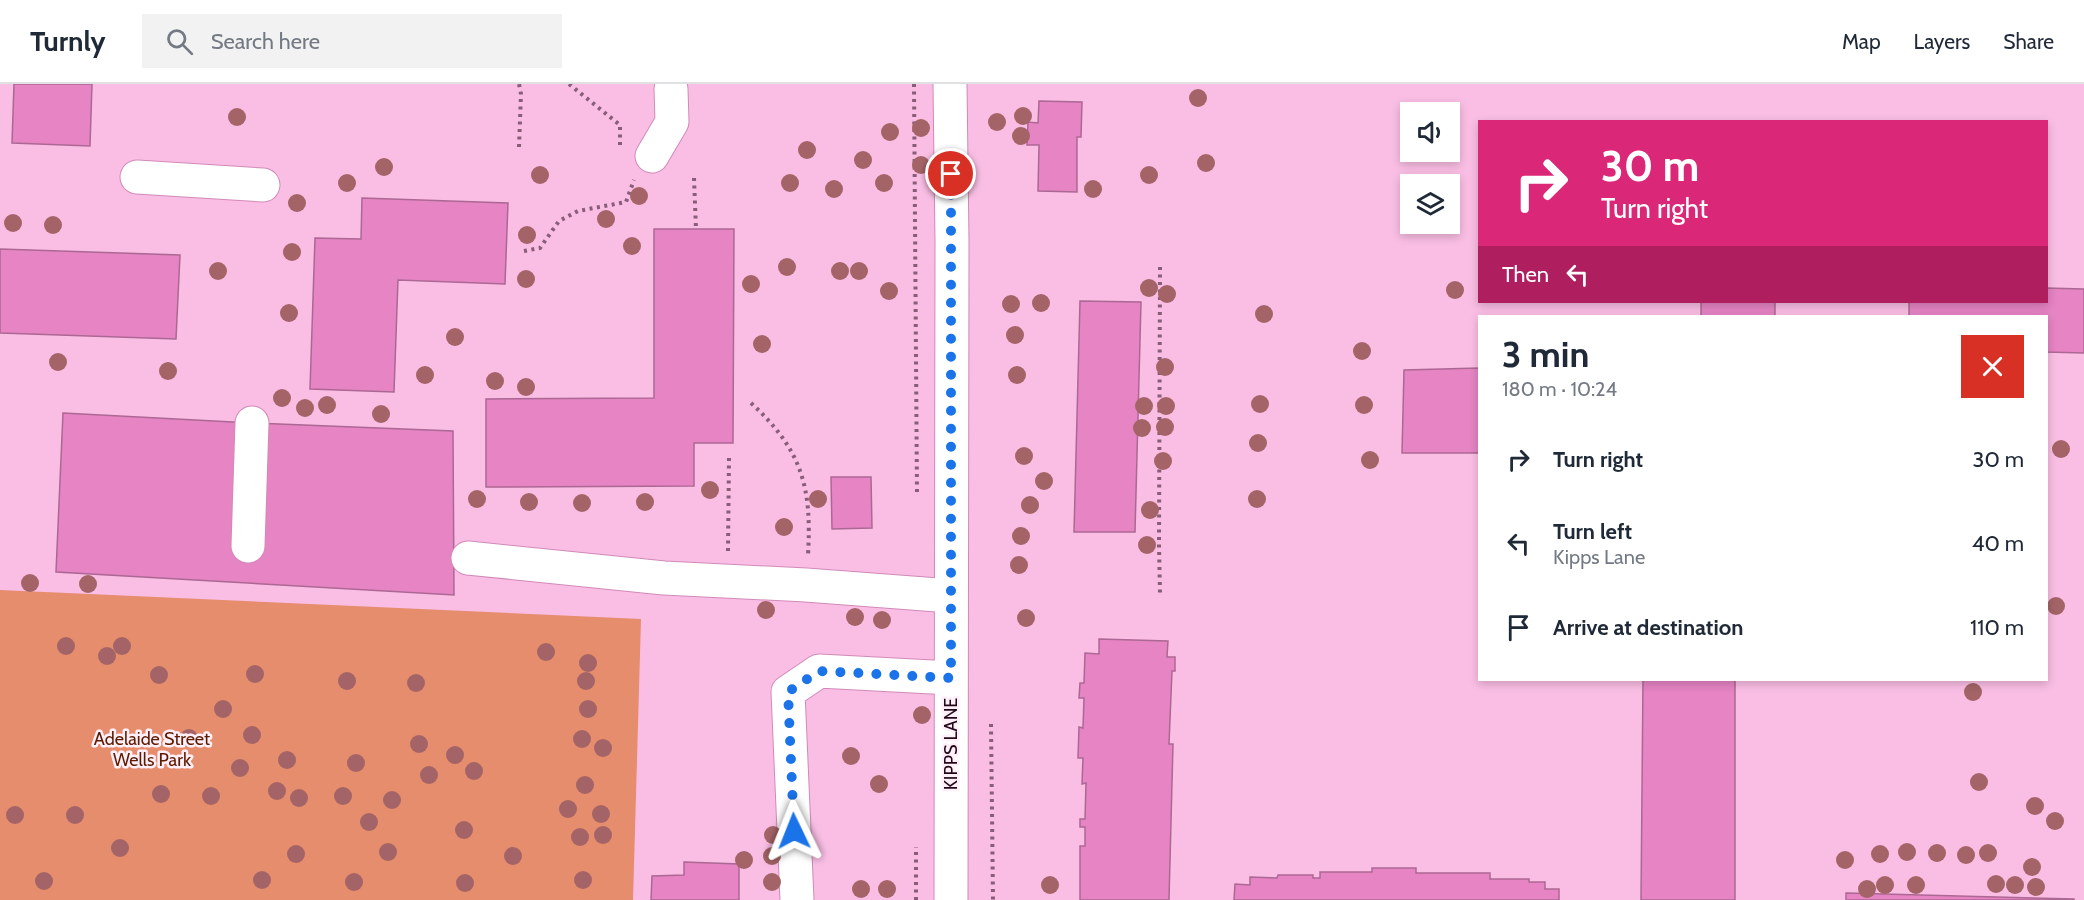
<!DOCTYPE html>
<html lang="en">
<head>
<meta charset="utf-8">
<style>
	body { margin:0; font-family:Cabin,sans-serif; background:#f2f2f3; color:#1f2937; height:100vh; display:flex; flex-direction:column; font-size:22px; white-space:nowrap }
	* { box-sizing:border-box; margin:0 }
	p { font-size:20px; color:#747a83 }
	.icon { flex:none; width:33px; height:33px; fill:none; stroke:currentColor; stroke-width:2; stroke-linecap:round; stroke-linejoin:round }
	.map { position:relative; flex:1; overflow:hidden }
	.side { position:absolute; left:1478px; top:231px; width:570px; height:366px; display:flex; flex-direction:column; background:#fff; border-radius:0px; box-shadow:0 3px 9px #0003 }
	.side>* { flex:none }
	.banner { position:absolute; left:1478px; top:36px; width:570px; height:183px; border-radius:0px; box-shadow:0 3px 9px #0003; background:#db2777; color:#fff; overflow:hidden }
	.fabs { position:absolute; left:1400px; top:18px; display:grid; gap:12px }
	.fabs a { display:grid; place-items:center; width:60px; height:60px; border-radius:0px; background:#fff; box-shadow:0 3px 9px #0003; font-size:30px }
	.pin { position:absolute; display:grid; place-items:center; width:51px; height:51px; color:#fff; margin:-26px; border:3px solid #fff; border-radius:50%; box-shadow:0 2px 6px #0007 }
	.me { position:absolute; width:66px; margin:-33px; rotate:358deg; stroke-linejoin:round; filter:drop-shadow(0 0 4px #0008) }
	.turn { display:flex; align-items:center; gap:21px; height:126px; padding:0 24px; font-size:27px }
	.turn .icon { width:78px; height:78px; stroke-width:2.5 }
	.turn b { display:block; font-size:42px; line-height:51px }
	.then { display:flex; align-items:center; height:57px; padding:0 24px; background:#0003; gap:12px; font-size:22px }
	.round { display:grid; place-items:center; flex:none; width:63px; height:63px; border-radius:0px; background:#f2f2f3 }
	.overview { display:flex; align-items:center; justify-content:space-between; height:102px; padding:0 24px }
	h1 { font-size:36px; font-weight:800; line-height:45px }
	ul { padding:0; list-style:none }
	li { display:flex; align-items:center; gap:18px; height:84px; padding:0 24px }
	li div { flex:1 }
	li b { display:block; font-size:22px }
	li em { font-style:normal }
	header { display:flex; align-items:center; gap:36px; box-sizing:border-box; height:84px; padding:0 30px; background:#fff; border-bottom:2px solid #e0e1e3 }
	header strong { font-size:28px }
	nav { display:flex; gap:33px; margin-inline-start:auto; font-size:21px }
	.search { width:420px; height:54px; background:#f2f2f3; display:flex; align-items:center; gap:15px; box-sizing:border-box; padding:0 21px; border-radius:0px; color:#747a83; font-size:22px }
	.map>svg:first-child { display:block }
	.green { fill:#e58d6c }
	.building { fill:#e684c4; stroke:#ac6894; stroke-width:1.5 }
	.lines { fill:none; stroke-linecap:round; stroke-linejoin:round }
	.minor-casing { stroke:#d18ab8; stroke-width:35 }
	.path { stroke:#875d78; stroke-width:4; stroke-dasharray:3 4.5; stroke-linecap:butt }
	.minor { stroke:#fff; stroke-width:33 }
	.tree { fill:#a46467 }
	.route { stroke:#1a73e8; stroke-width:10; stroke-dasharray:0 18 }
	.labels { text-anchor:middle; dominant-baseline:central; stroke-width:5; stroke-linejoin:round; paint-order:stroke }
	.park-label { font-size:18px; fill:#5d1b00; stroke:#ffeff8 }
	.street-label { font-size:18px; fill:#210719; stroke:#ffeff8 }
</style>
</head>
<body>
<header>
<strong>Turnly</strong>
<div class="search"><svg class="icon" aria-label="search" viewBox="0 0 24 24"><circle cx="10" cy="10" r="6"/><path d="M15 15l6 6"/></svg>Search here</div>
<nav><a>Map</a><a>Layers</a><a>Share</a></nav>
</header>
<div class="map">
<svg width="2084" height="816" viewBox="0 0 2084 816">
	<rect width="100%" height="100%" fill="#fabee4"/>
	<path class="green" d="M0,506L641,535L633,816H0Z"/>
	<path class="building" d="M14,0H92L90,62L12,59Z
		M1039,17L1082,18L1081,53H1077V108L1038,107L1039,61H1027L1028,38L1038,39Z
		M362,114L508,119L505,200L398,196L394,308L310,305L315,154L361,155Z
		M654,145H734L733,359H694V402L486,403V315L654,314Z
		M0,165L180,171L176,255L0,249Z
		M2046,204L2084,205V269L2046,268V232H1909V218H2046Z
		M1080,217L1141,218L1135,448H1074Z
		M1701,218H1775V232H1701Z
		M1479,284V369H1402L1404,286Z
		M63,329L252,339L453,347L454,511L56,488Z
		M831,393H871L872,444L832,445Z
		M1099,555L1168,557L1167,573H1175V587H1172L1169,660H1173L1169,816H1080V762H1085V743H1080V735H1085L1086,699L1082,700L1083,674H1078L1079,643L1083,644L1084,614H1079L1080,599H1084L1085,569L1099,570Z
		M1643,596H1735V816H1641Z
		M684,778L739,780V816H651L652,792L684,791Z
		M1372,784H1416V789H1490V795H1529V798H1545V805H1559V816H1234L1235,800L1250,801V793L1277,794L1278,791H1313V794H1320V788H1372Z
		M1846,809L2074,815V816H1846Z"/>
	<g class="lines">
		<defs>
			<path id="minor" d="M950,0L952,158L951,816
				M652,72L672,38L671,5
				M137,93L263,101
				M248,462L252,339
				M468,474L664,494L806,501L951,512
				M797,816L788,608L819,587L951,594"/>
		</defs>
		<use href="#minor" class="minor-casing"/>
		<path class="path" d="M569,0L620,41V63
			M914,0L917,410
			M519,63L521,10L519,0
			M694,94L696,145
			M524,167L540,164L559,137L578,127L626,118L634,96
			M1160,183L1159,462L1160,509
			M751,319C802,366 812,403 808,471
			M728,467L729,372
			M991,640L993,816
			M916,816V763"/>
		<use href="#minor" class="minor"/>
	</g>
	<g class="tree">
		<circle cx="1198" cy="14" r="9"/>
		<circle cx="1023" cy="32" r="9"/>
		<circle cx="237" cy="33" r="9"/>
		<circle cx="997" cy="38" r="9"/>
		<circle cx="921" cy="44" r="9"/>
		<circle cx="890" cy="48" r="9"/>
		<circle cx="1021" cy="52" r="9"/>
		<circle cx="807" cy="66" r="9"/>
		<circle cx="863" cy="76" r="9"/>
		<circle cx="1206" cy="79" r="9"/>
		<circle cx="921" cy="81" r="9"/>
		<circle cx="384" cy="83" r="9"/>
		<circle cx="540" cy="91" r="9"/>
		<circle cx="1149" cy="91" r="9"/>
		<circle cx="347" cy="99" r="9"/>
		<circle cx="790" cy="99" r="9"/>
		<circle cx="884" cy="99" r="9"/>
		<circle cx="834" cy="105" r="9"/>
		<circle cx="1093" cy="105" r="9"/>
		<circle cx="639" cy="112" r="9"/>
		<circle cx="297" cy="119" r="9"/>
		<circle cx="606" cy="135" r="9"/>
		<circle cx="13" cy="139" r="9"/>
		<circle cx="53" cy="141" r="9"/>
		<circle cx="527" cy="151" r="9"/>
		<circle cx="632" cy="162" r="9"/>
		<circle cx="292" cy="168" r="9"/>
		<circle cx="787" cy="183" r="9"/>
		<circle cx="218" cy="187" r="9"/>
		<circle cx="840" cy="187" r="9"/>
		<circle cx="859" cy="187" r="9"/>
		<circle cx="526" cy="195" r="9"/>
		<circle cx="751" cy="200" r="9"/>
		<circle cx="1149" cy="204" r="9"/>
		<circle cx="1455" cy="206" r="9"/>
		<circle cx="889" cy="207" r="9"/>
		<circle cx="1167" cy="210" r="9"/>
		<circle cx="1041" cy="219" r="9"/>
		<circle cx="1011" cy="220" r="9"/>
		<circle cx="289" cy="229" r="9"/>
		<circle cx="1264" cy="230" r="9"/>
		<circle cx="1015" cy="251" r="9"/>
		<circle cx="455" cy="253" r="9"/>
		<circle cx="762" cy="260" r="9"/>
		<circle cx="1362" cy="267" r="9"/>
		<circle cx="58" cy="278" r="9"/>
		<circle cx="1165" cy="283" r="9"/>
		<circle cx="168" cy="287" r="9"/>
		<circle cx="425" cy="291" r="9"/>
		<circle cx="1017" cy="291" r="9"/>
		<circle cx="495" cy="297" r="9"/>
		<circle cx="526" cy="303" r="9"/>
		<circle cx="282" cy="314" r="9"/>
		<circle cx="1260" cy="320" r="9"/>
		<circle cx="327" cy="321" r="9"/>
		<circle cx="1364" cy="321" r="9"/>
		<circle cx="1144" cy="322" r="9"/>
		<circle cx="1166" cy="322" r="9"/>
		<circle cx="305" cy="324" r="9"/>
		<circle cx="381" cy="330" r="9"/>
		<circle cx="1165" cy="343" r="9"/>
		<circle cx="1142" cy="344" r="9"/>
		<circle cx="1258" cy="359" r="9"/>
		<circle cx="2061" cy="365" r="9"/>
		<circle cx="1024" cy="372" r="9"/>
		<circle cx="1370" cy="376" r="9"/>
		<circle cx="1163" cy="377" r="9"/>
		<circle cx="1044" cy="397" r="9"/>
		<circle cx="710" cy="406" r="9"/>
		<circle cx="477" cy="415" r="9"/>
		<circle cx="818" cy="415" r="9"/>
		<circle cx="1257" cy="415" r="9"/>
		<circle cx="529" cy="418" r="9"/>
		<circle cx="645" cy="418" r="9"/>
		<circle cx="582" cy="419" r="9"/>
		<circle cx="1030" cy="421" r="9"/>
		<circle cx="1150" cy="426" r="9"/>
		<circle cx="784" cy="443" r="9"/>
		<circle cx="1021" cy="452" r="9"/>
		<circle cx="1147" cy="461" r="9"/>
		<circle cx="1019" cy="481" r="9"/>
		<circle cx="30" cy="499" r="9"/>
		<circle cx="88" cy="500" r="9"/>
		<circle cx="2056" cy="522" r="9"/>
		<circle cx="766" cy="526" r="9"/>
		<circle cx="855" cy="533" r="9"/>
		<circle cx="1026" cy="534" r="9"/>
		<circle cx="882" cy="536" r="9"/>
		<circle cx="66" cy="562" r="9"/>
		<circle cx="122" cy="562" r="9"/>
		<circle cx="546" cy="568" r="9"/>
		<circle cx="107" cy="572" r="9"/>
		<circle cx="588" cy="579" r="9"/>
		<circle cx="255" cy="590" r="9"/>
		<circle cx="159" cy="591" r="9"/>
		<circle cx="347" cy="597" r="9"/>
		<circle cx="586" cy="597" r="9"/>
		<circle cx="416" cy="599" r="9"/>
		<circle cx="1973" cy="608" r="9"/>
		<circle cx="223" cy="625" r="9"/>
		<circle cx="588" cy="625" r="9"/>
		<circle cx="922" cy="631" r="9"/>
		<circle cx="252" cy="651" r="9"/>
		<circle cx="189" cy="654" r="9"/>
		<circle cx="582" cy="655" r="9"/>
		<circle cx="419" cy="660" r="9"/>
		<circle cx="603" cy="664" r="9"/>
		<circle cx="455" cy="671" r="9"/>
		<circle cx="851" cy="672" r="9"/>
		<circle cx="287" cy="676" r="9"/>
		<circle cx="356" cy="679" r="9"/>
		<circle cx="240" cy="684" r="9"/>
		<circle cx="474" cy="687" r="9"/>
		<circle cx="429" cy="691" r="9"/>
		<circle cx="1979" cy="698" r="9"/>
		<circle cx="879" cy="700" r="9"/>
		<circle cx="585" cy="701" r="9"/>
		<circle cx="277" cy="707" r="9"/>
		<circle cx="161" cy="710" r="9"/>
		<circle cx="211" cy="712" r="9"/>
		<circle cx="343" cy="712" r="9"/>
		<circle cx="299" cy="714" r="9"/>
		<circle cx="392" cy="716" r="9"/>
		<circle cx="2035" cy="722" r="9"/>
		<circle cx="568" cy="725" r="9"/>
		<circle cx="601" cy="730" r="9"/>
		<circle cx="15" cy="731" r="9"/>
		<circle cx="75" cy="731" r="9"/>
		<circle cx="2055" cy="737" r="9"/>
		<circle cx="369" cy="738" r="9"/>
		<circle cx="464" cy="746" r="9"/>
		<circle cx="603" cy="751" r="9"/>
		<circle cx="773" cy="751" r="9"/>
		<circle cx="580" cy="753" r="9"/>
		<circle cx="120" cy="764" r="9"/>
		<circle cx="388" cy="768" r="9"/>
		<circle cx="1907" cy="768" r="9"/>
		<circle cx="1937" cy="769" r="9"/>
		<circle cx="1988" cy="769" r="9"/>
		<circle cx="296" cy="770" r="9"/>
		<circle cx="1880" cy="770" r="9"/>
		<circle cx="1966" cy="771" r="9"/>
		<circle cx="513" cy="772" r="9"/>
		<circle cx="772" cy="772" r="9"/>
		<circle cx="744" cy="776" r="9"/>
		<circle cx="1845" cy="776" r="9"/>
		<circle cx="2032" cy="783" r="9"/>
		<circle cx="262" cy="796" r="9"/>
		<circle cx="583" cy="796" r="9"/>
		<circle cx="44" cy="797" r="9"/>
		<circle cx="354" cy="798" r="9"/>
		<circle cx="772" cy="798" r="9"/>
		<circle cx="465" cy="799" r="9"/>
		<circle cx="1996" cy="800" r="9"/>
		<circle cx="1050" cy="801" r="9"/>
		<circle cx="1885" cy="801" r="9"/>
		<circle cx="1916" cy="801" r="9"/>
		<circle cx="2015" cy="801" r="9"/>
		<circle cx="2036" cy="803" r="9"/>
		<circle cx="861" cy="805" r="9"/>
		<circle cx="887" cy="805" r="9"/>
		<circle cx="1867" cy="805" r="9"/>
	</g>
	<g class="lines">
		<path class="route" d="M794,747L788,608L819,587L951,594V90"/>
	</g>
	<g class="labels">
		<g class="park-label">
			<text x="152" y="655">Adelaide Street<tspan x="152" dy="21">Wells Park</tspan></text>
		</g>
		<g class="street-label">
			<text transform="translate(951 660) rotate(-90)">KIPPS LANE</text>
		</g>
	</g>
</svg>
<div class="fabs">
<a><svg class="icon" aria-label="sound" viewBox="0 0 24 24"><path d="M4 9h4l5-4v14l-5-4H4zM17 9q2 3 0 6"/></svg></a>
<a><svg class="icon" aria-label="layers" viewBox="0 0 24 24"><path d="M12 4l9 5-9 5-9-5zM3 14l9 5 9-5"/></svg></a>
</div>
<div class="pin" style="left:951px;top:90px;background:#d93025"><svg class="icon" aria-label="arrive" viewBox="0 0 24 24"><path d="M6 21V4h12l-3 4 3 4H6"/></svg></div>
<svg class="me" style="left:794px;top:747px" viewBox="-20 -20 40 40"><path d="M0-17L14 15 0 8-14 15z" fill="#1a73e8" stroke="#fff" stroke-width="4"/></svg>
<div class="banner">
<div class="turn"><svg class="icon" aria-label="right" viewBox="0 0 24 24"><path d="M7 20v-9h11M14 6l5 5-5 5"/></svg><div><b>30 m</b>Turn right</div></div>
<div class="then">Then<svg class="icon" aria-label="left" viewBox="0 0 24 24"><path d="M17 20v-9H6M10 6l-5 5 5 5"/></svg></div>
</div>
<section class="side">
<div class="overview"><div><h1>3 min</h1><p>180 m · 10:24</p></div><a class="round" style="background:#d93025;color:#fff"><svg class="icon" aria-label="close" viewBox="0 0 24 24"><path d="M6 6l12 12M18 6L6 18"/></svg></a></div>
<ul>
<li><svg class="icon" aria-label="right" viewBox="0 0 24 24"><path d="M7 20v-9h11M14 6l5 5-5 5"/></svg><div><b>Turn right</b></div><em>30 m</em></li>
<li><svg class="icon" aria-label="left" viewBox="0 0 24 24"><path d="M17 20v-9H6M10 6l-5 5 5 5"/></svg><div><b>Turn left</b><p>Kipps Lane</p></div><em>40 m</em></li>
<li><svg class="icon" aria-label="arrive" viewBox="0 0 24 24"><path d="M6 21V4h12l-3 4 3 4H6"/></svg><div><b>Arrive at destination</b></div><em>110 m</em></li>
</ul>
</section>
</div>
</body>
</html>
